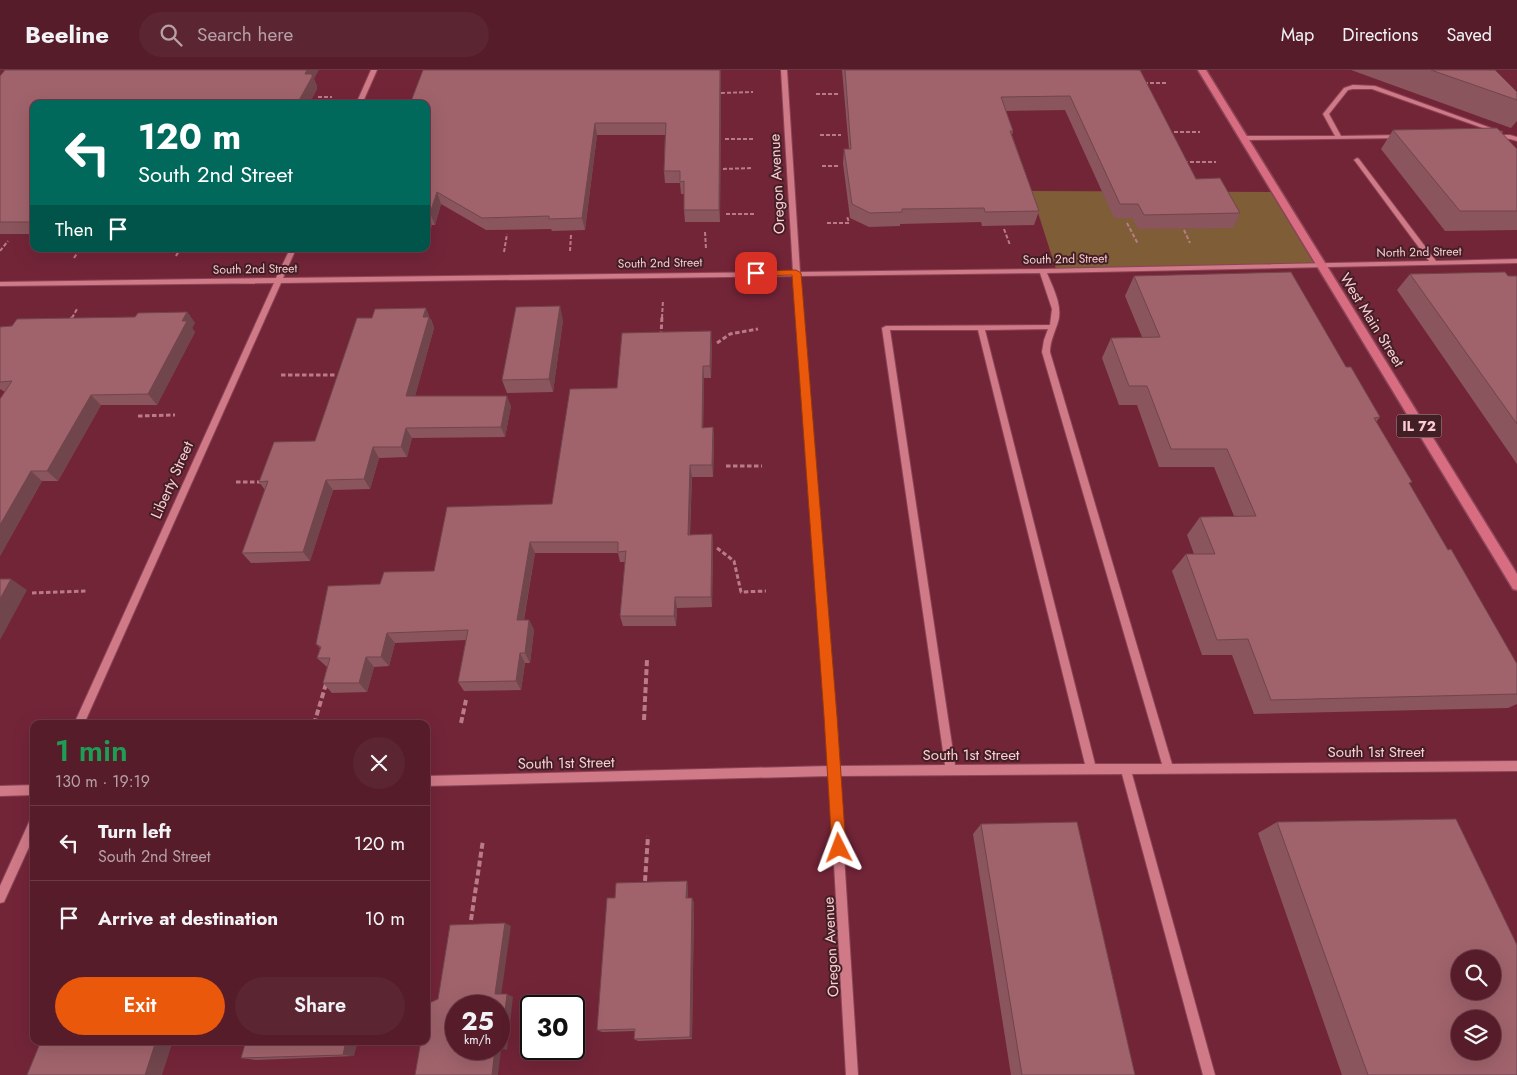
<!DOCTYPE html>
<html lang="en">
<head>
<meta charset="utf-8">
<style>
	body { margin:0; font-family:Jost,sans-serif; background:#5c2532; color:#f1f3f6; height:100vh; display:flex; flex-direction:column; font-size:19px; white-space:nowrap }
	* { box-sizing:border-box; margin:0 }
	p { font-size:16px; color:#b6a1a8 }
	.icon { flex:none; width:28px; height:28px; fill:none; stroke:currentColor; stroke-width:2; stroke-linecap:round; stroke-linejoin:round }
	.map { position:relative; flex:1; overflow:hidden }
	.details { position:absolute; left:30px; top:650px; width:400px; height:325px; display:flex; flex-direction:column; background:#561c2a; border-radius:10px; box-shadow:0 5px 20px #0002,0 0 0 1px #6c3a47 }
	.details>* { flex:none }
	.hud { position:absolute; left:30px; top:30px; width:400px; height:152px; border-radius:10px; box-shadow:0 5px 20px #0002,0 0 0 1px #6c3a47; background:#00695c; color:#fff; overflow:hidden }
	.buttons { position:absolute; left:1451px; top:880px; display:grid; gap:10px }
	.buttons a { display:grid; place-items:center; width:50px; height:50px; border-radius:50%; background:#561c2a; box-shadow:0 5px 20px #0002,0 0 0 1px #6c3a47; font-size:25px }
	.speed { position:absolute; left:445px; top:925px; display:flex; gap:10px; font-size:25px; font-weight:700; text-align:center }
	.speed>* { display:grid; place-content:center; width:65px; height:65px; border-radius:50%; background:#561c2a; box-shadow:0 5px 20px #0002,0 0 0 1px #6c3a47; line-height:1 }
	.speed small { font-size:12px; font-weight:400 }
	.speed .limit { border:2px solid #111; border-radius:8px; background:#fff; color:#111 }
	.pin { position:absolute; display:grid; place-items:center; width:42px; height:42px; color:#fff; margin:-21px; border-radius:10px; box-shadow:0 2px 8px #0006 }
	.me { position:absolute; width:55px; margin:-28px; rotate:357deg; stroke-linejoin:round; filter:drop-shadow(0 0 4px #0008) }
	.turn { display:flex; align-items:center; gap:18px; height:105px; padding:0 25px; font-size:22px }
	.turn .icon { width:65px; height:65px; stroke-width:2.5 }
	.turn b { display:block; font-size:35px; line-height:42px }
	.then { display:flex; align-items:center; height:48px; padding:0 25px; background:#0003; gap:10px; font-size:19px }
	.round { display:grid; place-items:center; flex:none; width:52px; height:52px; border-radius:26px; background:#5c2532 }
	.summary { display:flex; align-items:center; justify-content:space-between; height:85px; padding:0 25px }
	h1 { font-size:30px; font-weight:600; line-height:38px; color:#1e9e55 }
	.action { display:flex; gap:10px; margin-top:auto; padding:10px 25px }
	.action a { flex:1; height:58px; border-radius:30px; background:#ea580c; color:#fff; font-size:20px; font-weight:600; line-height:58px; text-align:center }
	.action a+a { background:#5c2532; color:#f1f3f6 }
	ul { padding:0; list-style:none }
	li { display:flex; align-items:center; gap:15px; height:75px; padding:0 25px; border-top:1px solid #6c3a47 }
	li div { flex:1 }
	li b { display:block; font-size:19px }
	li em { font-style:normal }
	header { display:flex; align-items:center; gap:30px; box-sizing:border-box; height:70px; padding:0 25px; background:#561c2a; border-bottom:1px solid #6c3a47 }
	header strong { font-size:24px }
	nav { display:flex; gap:28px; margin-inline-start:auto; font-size:18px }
	.search { width:350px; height:45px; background:#5c2532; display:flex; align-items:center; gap:12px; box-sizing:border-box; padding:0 18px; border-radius:28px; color:#b6a1a8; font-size:19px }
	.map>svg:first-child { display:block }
	.green { fill:#7e5d37 }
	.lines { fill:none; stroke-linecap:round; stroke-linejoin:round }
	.minor-casing { stroke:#8a4458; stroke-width:2 }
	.major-casing { stroke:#8a4458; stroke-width:3 }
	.path-far2 { stroke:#ba7b88; stroke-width:2; stroke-dasharray:4 2; stroke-linecap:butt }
	.path-far1 { stroke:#ba7b88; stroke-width:3; stroke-dasharray:4.5 2.5; stroke-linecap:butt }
	.path { stroke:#ba7b88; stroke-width:4; stroke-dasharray:6 3; stroke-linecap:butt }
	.minor { fill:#d07987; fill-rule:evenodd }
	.major { fill:#d86c80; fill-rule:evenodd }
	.wall { fill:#8a555d }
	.shaded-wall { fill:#70454c }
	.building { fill:#a0636c; stroke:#70454c; fill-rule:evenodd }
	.route { fill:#ea580c; stroke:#983908 }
	.labels { text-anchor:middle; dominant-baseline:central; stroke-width:4; stroke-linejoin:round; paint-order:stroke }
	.far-street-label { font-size:12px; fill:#fcccd2; stroke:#421f25 }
	.shield { fill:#421f25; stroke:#c4989e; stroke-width:1 }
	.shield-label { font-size:14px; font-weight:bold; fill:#fcccd2 }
	.street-label { font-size:15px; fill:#fcccd2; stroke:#421f25 }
</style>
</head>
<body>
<header>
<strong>Beeline</strong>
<div class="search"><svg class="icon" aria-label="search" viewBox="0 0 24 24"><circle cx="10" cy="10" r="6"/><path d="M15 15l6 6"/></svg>Search here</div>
<nav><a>Map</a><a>Directions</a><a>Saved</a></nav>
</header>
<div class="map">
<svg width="1517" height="1005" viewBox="0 0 1517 1005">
	<rect width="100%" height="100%" fill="#732538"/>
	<path class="green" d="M1031,121L1273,122L1317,194L1056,199Z"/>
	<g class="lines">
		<defs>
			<path id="minor" d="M371,0H377L362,34H356Z
				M781,0H787L800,202L1043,199L1429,191L1355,91L1354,90L1357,88L1359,89L1436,191L1517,189V193L1047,203C1053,218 1063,236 1058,252C1055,262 1050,271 1050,282L1172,694L1517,691V701L1132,704L1215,1005H1203L1122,704L839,706L858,1005H846L829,706L426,716V706L829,696L793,206L281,213L84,654H74L274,213L0,216V212L276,208L290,179H296L283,208L793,202ZM1040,203L1052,239L1050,255L886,256L882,258L945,695L839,696L800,206ZM1048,259L1044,270L1042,282L1162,694H1095L985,260ZM890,260H978L1085,694L955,695Z
				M1353,15L1375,16L1502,62L1497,63L1372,19H1353L1348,20L1329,44L1341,66L1401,65L1403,66V68L1244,70L1241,68L1244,66H1335L1323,44L1344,18Z
				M1494,65H1510L1517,67V71L1510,69L1492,68V66Z
				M34,715V725L0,726V716Z
				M34,749V766L4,832L0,833V816L30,750Z"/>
			<path id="major" d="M1198,0H1206L1517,504V520L1513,519Z"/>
		</defs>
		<use href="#minor" class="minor-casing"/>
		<use href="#major" class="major-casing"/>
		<path class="path-far2" d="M1144,13H1168
			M721,23L753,22
			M816,24H840
			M318,27H332
			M1168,62H1200
			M820,65H841
			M725,69H754
			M1184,92H1216
			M822,96H839
			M723,99L752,98
			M726,144H754
			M827,153H849L847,146
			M1127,153L1138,174
			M1004,159L1010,175
			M1184,160L1190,173
			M705,162L706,179
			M0,181L8,171
			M570,181L571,165
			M504,182L507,164
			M176,186L180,179
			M74,188L80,179
			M72,248L77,239
			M662,248L663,230"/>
		<path class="path-far1" d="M70,251L73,246
			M661,266L662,246
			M717,273L730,264L758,259
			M281,305H336
			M138,346L175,345
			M726,396H762
			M236,412H263
			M717,478L734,491L741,522L766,521
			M32,523L87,521"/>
		<path class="path" d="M644,650L647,590
			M461,653L466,630
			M314,654L326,614
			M645,811L648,766
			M471,850L483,770"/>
		<use href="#minor" class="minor"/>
		<use href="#major" class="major"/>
	</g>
	<path class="wall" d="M721,0L720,152H685L684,140V124H681L680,113H665L664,101L665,65H597L585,160L552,161L551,159L486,160L441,134L435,155H432L430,161H426V34Z
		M842,0H1140L1196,109L1240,143L1233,158L1138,159L1132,148H1114L1065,40L1006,41L1013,61L1012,65L1039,141L1034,155L982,156L981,152L900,154V156L869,157L850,148L843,93L844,79H849Z
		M1351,0H1495L1517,22V51L1511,58Z
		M0,6L314,9L317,16V19L309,34H34V164H0Z
		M1393,60L1517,79V160L1445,161L1381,79Z
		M1410,204L1517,206V394L1397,220Z
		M1134,206L1346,297L1380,347L1376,352L1412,412L1409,414L1448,480L1517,594V634L1508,638L1254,644L1232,585H1202L1172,501L1186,484H1194L1187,465L1200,447L1234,446L1214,397H1159L1137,335H1119L1102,288L1111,268L1142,267L1125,226Z
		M187,242L195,253L192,258L195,262L157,335H101L58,411H42L0,486L5,322L0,319V257L12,256L135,247Z
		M431,249L434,258L415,326L511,336L505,367L412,368L407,387L379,388L370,419L333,420L310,491L251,493L242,483L265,420L259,412L315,371Z
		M563,250L553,322L507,323L502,310Z
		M712,274L711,308H704L703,358L713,357L714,370L713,407H692L690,465L712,464L713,475L712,537L677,538L676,556H623L620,546L625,492H620L618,483H535L524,550H529L534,560L530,593H525L521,620L464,621L458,612L466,570L395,573L389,596L374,597L367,622L332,623L323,613L327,597L317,588L320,578L316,574L380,514L434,501L552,434L617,318Z
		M1277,752L1517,1005H1342L1258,763Z
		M981,754L1135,1005H1011L973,764Z
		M688,817V828H692L694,833L692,969L638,971L634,969V961L602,962L597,960L615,828Z
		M246,971L354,986L256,990L241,988Z"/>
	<path class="shaded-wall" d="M307,0H319L314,9L317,16V19L309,34H297L305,4Z
		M720,0H721L720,152L719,140Z
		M595,53L597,65L585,160L582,148Z
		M437,122L441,134L435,155L430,143Z
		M427,143L432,155L430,161L426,152V145Z
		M560,236L563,250L553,322L549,309Z
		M426,238L434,258L412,337L406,326L423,247Z
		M187,242L195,253L192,258L195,262L157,335L148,324Z
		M711,261L712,274L711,308L710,296Z
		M703,296L704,308L703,370L702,358Z
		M91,325L101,335L58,411L47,401Z
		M507,326L511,336L505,367L501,357Z
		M713,357L714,370L713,407L712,395Z
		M406,358L412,368L407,387L401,377Z
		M373,377L379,388L370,419L364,409Z
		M690,395L692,407L689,476L688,465Z
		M31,401L42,411L0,486V455Z
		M326,410L333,420L310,491L303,482Z
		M712,464L713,475L712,537L711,527Z
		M530,472L535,483L522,560L517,550Z
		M11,509L27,520L0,570V529Z
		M675,527L677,538L676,556L674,546Z
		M529,550L534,560L530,593L525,583Z
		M387,563L395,573L389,596L381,587Z
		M520,583L525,593L521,620L516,611Z
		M366,587L374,597L367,622L359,613Z
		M687,811L688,817V833L686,828Z
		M692,828L694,833L692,969L690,967Z
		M505,853L511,856L501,926L495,924Z
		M507,924L513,927L507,980L501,978Z
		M156,971H173L162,1005H145Z
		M346,971H358L354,986L343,985Z
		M495,979L501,980L498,1005H492Z"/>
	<path class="building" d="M5,0H307L305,4H312V7L297,34H34V152H0V6Z
		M423,0H720L719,140H684V111L680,112V101H664L666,53H595L582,148L549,149V146L482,148L437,122L430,143H427L426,145V34H410Z
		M845,0H1140L1196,109L1220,108L1240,143L1144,145L1138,134H1120L1070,26L1001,27L1013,61H1010L1039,141L985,142L984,138L902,139V142L870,143L852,134L844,79H851Z
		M1431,0H1495L1517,22V30Z
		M1497,58L1517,79V141H1460L1393,60Z
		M1291,202L1346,297H1351L1380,347L1374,348L1412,412L1409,413L1448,480L1451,479L1517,594V624L1271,630L1248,569L1217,570L1186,484H1215L1200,447L1256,446L1227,379H1171L1147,316H1129L1111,268L1160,267L1134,206Z
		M1505,202L1508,206H1517V354L1410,204Z
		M560,236L549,309L502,310L516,237Z
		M426,238L423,247H429L406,326H507L501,357L406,358L401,377H373L364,409L326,410L303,482L242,483L268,411L259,412L274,372L315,371L357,248H372L375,239Z
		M187,242L182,251H187L148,324L91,325L47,401H31L0,455V329L12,311L0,312V257L12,256L17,249L135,247L138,243Z
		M711,261L710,296H703L702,358L713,357L712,395H690L688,465L712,464L711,527H675L674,546H620L626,481L618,482V472H530L517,550H529L525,583H520L516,611L458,612L468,560L387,563L381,587H366L359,613H323L330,588H317L321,577L316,574L328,516L380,514L384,502L434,501L447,437L552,434L570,319L617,318L622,263Z
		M0,509H11L0,529Z
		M1456,749L1517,875V1005H1368L1277,752ZM1460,889H1492V921H1460ZM1460,949H1492V981H1460Z
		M1077,752L1135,1005H1022L981,754Z
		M687,811L686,828H692L690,967L634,969L635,959L597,960L607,828H615L616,813Z
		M505,853L495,924H507L501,978H499V936H456V979H495L492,1005H415L421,971H426V941L427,934L438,929L450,855Z
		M41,971H156L145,1005H27Z
		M246,971H346L343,985L241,988Z"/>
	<path class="route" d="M796,200L801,203L837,646L846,778L844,783L839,785L834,783L832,778L824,646L792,205L756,206L752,203L756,201Z"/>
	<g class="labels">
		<g class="far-street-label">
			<text transform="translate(1419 182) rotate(-1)">North 2nd Street</text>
			<text transform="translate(1065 189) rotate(-1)">South 2nd Street</text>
			<text transform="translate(660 193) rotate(-1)">South 2nd Street</text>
			<text transform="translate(255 199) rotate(-1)">South 2nd Street</text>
		</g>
		<rect class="shield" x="1396.5" y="344.5" width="45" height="23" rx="4"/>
		<g class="shield-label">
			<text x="1419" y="356">IL 72</text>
		</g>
		<g class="street-label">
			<text transform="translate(777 114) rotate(-93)">Oregon Avenue</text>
			<text transform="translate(1372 250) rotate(58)">West Main Street</text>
			<text transform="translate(172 410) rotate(-66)">Liberty Street</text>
			<text x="1376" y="682">South 1st Street</text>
			<text x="971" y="685">South 1st Street</text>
			<text transform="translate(566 693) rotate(-1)">South 1st Street</text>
			<text transform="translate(831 877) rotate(-93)">Oregon Avenue</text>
		</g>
	</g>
</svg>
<div class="buttons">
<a><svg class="icon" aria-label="search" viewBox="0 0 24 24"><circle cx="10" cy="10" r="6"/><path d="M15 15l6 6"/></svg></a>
<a><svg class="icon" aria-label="layers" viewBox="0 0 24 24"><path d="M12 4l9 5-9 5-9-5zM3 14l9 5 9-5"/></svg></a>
</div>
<div class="speed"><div>25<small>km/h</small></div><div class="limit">30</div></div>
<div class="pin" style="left:756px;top:203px;background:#d93025"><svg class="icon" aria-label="arrive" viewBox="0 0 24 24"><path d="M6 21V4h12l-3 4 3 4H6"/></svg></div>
<svg class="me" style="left:839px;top:778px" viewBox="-20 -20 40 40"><path d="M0-17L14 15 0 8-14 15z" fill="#ea580c" stroke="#fff" stroke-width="4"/></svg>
<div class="hud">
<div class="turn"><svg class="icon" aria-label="left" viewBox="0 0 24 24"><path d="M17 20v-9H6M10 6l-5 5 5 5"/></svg><div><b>120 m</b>South 2nd Street</div></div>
<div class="then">Then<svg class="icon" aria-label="arrive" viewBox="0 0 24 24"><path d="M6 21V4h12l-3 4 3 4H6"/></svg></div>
</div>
<section class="details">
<div class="summary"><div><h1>1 min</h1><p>130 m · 19:19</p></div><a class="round"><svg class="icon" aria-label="close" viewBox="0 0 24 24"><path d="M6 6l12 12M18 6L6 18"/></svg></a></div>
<ul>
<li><svg class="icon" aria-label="left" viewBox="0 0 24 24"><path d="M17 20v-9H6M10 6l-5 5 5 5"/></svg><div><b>Turn left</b><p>South 2nd Street</p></div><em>120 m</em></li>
<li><svg class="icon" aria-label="arrive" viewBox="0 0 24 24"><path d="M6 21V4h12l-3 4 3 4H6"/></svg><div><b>Arrive at destination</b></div><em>10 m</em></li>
</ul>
<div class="action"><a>Exit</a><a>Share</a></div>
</section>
</div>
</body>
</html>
